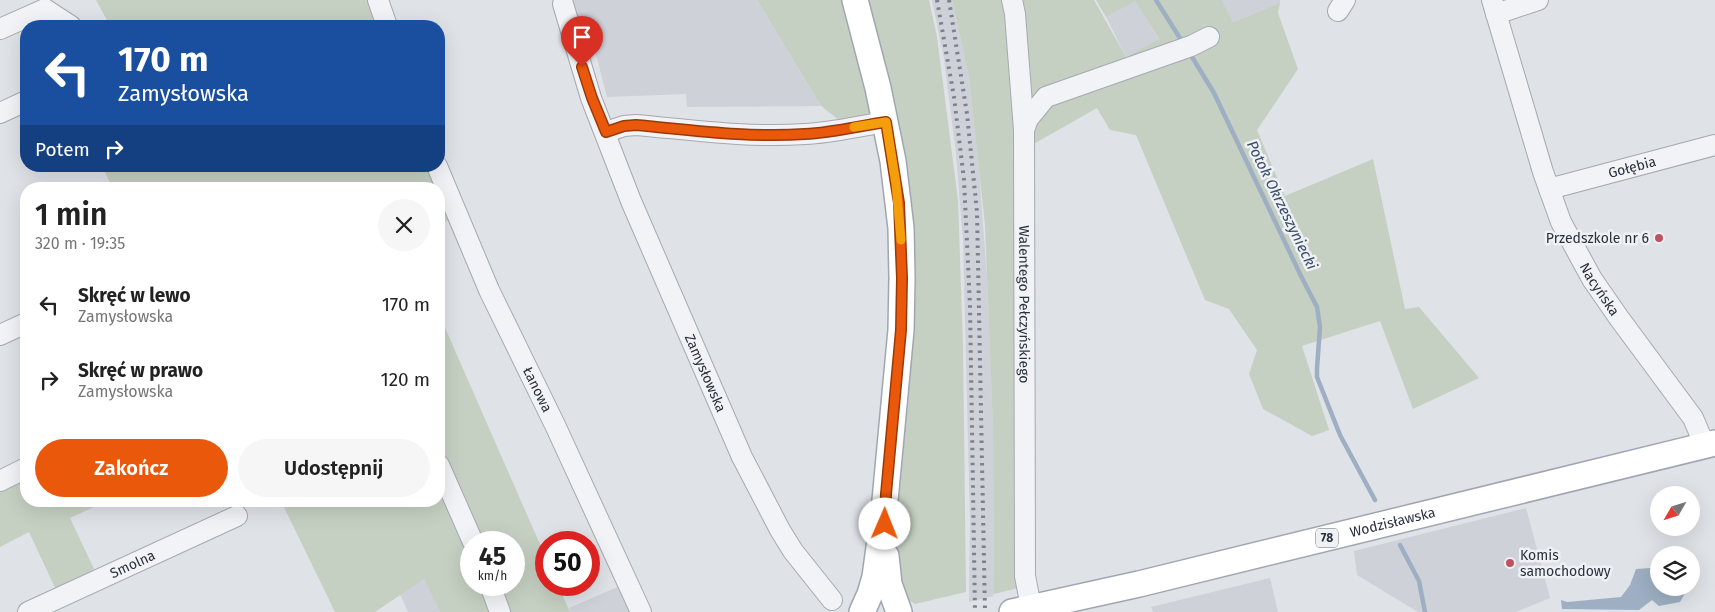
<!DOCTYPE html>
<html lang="pl">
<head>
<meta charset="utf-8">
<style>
	body { margin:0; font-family:"Fira Sans",sans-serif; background:#f6f6f6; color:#222; height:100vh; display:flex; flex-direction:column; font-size:19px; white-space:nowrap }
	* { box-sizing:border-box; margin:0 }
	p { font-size:16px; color:#767676 }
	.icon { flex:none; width:28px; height:28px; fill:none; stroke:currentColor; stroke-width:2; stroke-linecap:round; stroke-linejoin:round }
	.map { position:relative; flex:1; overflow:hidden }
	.side { position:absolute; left:20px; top:182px; width:425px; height:325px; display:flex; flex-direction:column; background:#fff; border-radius:20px; box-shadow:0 5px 20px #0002 }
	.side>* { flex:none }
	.hud { position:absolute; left:20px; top:20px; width:425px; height:152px; border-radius:20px; box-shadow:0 5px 20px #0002; background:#1a4fa0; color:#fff; overflow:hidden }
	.needle { width:32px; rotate:231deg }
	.controls { position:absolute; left:1650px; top:486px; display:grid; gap:10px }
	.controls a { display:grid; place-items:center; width:50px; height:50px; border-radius:50%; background:#fff; box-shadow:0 5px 20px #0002; font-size:25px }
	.speed { position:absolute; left:460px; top:531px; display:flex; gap:10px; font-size:25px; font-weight:700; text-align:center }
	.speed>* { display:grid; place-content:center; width:65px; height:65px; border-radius:50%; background:#fff; box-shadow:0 5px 20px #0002; line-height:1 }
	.speed small { font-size:12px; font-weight:400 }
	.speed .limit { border:8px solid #d22; background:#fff; color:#111 }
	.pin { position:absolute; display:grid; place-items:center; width:42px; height:42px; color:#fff; margin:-51px -21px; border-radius:50% 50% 50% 0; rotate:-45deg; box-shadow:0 0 5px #0007 }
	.pin .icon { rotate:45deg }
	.me { position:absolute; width:55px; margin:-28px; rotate:1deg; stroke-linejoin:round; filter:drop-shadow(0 0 4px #0008) }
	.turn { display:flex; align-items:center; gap:18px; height:105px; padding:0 15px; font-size:22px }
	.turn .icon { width:65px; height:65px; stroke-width:2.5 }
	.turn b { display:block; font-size:35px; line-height:42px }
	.then { display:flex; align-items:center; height:48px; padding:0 15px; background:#0003; gap:10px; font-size:19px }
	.round { display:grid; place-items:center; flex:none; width:52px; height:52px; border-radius:26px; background:#f6f6f6 }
	.summary { display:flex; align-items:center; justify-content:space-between; height:85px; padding:0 15px }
	h1 { font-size:30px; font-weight:600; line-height:38px }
	.button { display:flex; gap:10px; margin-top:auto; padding:10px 15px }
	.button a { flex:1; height:58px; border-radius:30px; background:#ea580c; color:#fff; font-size:20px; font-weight:600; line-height:58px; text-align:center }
	.button a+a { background:#f6f6f6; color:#222 }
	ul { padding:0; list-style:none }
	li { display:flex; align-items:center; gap:15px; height:75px; padding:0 15px }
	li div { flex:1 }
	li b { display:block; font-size:19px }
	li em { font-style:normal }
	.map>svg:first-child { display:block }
	.built { fill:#ced1d8 }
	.green { fill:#c5d0c2; fill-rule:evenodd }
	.water { fill:#9eafc3 }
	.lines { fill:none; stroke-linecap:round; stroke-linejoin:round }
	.stream { stroke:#9eafc3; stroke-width:4.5 }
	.minor-casing { stroke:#a5a9b0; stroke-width:22 }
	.major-casing { stroke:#a0a6b1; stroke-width:28 }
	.minor { stroke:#f2f3f6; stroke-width:20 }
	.major { stroke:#fff; stroke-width:25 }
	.rail { stroke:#7b828e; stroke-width:4; stroke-dasharray:2.5 5; stroke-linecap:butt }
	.route-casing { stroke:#983908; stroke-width:12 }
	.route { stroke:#ea580c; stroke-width:9 }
	.slow { stroke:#f59e0b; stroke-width:9 }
	.poi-dot { fill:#be5360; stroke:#eff1f5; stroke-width:2 }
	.labels { text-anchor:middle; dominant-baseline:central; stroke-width:5; stroke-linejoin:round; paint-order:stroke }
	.shield { fill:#eff1f5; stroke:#656a74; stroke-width:1 }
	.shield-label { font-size:12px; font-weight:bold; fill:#2a303c }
	.street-label { font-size:14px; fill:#2a303c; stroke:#eff1f5 }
	.poi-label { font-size:14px; fill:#2a303c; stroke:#eff1f5; text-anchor:end }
	.water-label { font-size:15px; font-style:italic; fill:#394e6b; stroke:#eff1f5 }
</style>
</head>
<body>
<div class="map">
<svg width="1715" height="612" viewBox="0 0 1715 612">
	<rect width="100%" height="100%" fill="#dfe2e7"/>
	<path class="built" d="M568,0H757L821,106L687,107L686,94L607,97L594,47L580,42Z
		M932,0H952L969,77L979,169L987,278L993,430L994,594L993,596L969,602L970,519L963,241L956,154L944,59Z
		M1135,0L1159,40L1126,57L1106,17Z
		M1222,0H1280V3L1233,22Z
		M1526,508L1550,598L1516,612H1418L1357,575L1354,551Z
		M424,578L440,612H408L400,594Z
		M1270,578L1278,612H1153L1151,607Z
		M622,585L633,612H570L569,608Z"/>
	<path class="green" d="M96,0H372L380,26H110Z
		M757,0H842L872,116L839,120L821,106Z
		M866,0H929L937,37L958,200L963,346L966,592L915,604L905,598L895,556L913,296L898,125Z
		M952,0H1005L1012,35L1020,224L1018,588L994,594L993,430L985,225L969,77Z
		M1015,0H1094L1126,57L1159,39L1135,1L1106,17L1096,0H1222L1233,22L1280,3L1278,13L1298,69L1257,130L1285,196L1373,159L1405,309L1419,307L1479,378L1413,409L1380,321L1302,346L1329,430L1312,436L1263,409L1249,374L1257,350L1229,309L1205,300L1136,135L1110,130L1097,108L1030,146Z
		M102,166H431L452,219L439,224V189H113Z
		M439,314L546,558V585H558L570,612H440L424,579L375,612H335L281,501H439ZM471,542H514V585H471Z
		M26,473V501H107L70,518L94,569L57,592L29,532L0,547V486Z"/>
	<path class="water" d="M1672,547L1683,549L1689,555H1662L1666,548Z
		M1659,560V588H1688L1680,602L1659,606L1652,600L1639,610L1562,609L1561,600L1567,602L1621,597L1630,585L1636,569L1651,568Z"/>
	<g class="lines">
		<path class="stream" d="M1156,0L1183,43
			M1189,52L1214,93L1301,276L1317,307L1320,327L1317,368V377L1340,435L1375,500
			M1400,545L1419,581L1425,612"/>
		<defs>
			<g id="minor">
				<path d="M378,0L387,26"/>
				<path id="s1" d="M1012,0L1015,14L1024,130L1025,576L1032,612"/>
				<path id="s2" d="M1492,0L1543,172L1561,222L1592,279L1619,318L1693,418L1705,446"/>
				<path id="s3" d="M563,4L591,98L631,201L742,457L780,530L793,551L832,600"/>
				<path d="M1338,11L1345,0"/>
				<path d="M1496,14L1538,0"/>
				<path d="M0,29L45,9L71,26"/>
				<path d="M0,113L26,101"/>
				<path d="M1024,130L1028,119L1046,97L1191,46L1209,37"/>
				<path d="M606,132L624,126L636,125C692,130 749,138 805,134C832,133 859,126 886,122"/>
				<path id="s4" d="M437,166L489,290L555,425L641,612"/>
				<path id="s5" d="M1549,189L1715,145"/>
				<path d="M0,335L26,323"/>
				<path d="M439,465L473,542"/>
				<path d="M0,481L26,468"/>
				<path d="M490,585L500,612"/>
				<path id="s6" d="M28,612L237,516"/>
			</g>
			<g id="major">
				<path d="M855,0L878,88L893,161L901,228L902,278L901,330L884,511L875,577L870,594L862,612"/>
				<path d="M886,556L889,584L899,612"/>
				<path id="s7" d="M1012,612L1139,584L1715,443"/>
			</g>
		</defs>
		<use href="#minor" class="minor-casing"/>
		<use href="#major" class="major-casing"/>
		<use href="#minor" class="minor"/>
		<use href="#major" class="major"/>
		<path class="rail" d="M937,0L954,97L964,180L970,305L975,612
			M949,0L967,114L977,212L985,612"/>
	</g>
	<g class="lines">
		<defs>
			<path id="route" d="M582,67L592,98L606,132L624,126L636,125C692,130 749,138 805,134C832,133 859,126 886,122L899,203L902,278L901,330L886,494L885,524"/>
		</defs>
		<use href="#route" class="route-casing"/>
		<use href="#route" class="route"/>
		<path class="slow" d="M854,127L886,122L896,184L901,240"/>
	</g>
	<g class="poi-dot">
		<circle cx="1659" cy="238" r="5"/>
		<circle cx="1510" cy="563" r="5"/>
	</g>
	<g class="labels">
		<rect class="shield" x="1316" y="528.5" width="22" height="19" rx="4"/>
		<g class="shield-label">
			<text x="1327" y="538">78</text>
		</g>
		<g class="street-label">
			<text stroke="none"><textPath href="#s5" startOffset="86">Gołębia</textPath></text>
			<text stroke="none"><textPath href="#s2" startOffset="310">Nacyńska</textPath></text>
			<text stroke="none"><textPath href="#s1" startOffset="305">Walentego Pełczyńskiego</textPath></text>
			<text stroke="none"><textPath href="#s3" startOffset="396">Zamysłowska</textPath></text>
			<text stroke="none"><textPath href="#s4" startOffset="245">Łanowa</textPath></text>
			<text stroke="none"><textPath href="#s7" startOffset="391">Wodzisławska</textPath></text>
			<text stroke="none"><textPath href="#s6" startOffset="115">Smolna</textPath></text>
		</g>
		<g class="poi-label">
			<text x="1649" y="238">Przedszkole nr 6</text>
			<text x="1520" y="555" text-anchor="start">Komis<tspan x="1520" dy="16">samochodowy</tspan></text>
		</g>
		<g class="water-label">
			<text transform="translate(1282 205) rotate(64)">Potok Okrzeszyniecki</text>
		</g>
	</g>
</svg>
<div class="controls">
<a><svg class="needle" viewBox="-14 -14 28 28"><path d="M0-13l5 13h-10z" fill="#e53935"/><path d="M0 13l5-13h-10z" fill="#767676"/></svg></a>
<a><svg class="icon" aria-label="layers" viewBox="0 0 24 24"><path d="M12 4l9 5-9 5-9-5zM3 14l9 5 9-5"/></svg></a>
</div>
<div class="speed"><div>45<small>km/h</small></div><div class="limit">50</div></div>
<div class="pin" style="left:582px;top:67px;background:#d93025"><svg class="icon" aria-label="arrive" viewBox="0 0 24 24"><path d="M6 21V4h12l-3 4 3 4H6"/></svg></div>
<svg class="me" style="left:885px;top:524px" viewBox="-20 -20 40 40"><circle r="19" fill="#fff"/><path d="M0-13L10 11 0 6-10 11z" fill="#ea580c"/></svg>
<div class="hud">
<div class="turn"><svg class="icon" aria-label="left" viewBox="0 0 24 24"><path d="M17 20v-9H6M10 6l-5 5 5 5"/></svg><div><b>170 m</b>Zamysłowska</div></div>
<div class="then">Potem<svg class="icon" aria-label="right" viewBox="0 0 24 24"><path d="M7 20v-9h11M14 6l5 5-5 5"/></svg></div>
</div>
<section class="side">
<div class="summary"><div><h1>1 min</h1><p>320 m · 19:35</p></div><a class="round"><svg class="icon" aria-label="close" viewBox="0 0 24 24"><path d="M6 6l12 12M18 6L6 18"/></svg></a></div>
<ul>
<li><svg class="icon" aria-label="left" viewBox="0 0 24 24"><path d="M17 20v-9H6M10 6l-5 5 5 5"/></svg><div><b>Skręć w lewo</b><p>Zamysłowska</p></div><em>170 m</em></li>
<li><svg class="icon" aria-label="right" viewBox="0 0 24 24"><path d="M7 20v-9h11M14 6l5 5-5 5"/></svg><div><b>Skręć w prawo</b><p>Zamysłowska</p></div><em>120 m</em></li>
</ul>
<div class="button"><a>Zakończ</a><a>Udostępnij</a></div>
</section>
</div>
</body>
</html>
